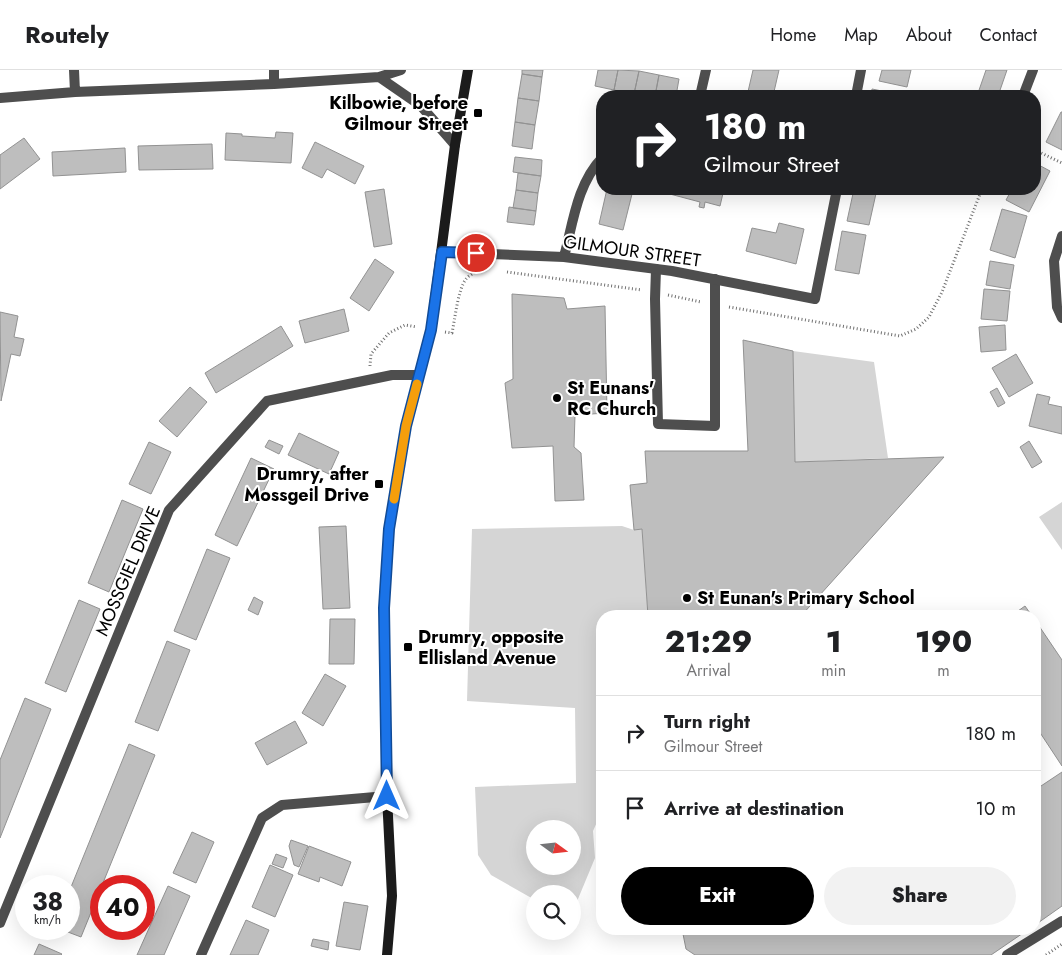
<!DOCTYPE html>
<html lang="en">
<head>
<meta charset="utf-8">
<style>
	body { margin:0; font-family:Jost,sans-serif; background:#f2f2f2; color:#202124; height:100vh; display:flex; flex-direction:column; font-size:19px; white-space:nowrap }
	* { box-sizing:border-box; margin:0 }
	p { font-size:16px; color:#757577 }
	.icon { flex:none; width:28px; height:28px; fill:none; stroke:currentColor; stroke-width:2; stroke-linecap:round; stroke-linejoin:round }
	.map { position:relative; flex:1; overflow:hidden }
	.side { position:absolute; left:596px; top:540px; width:445px; height:325px; display:flex; flex-direction:column; background:#fff; border-radius:20px; box-shadow:0 5px 20px #0002 }
	.side>* { flex:none }
	.banner { position:absolute; left:596px; top:20px; width:445px; height:105px; border-radius:20px; box-shadow:0 5px 20px #0002; background:#202124; color:#fff; overflow:hidden }
	.needle { width:32px; rotate:105deg }
	.fabs { position:absolute; left:526px; top:750px; display:grid; gap:10px }
	.fabs a { display:grid; place-items:center; width:55px; height:55px; border-radius:50%; background:#fff; box-shadow:0 5px 20px #0002; font-size:25px }
	.speed { position:absolute; left:15px; top:805px; display:flex; gap:10px; font-size:25px; font-weight:700; text-align:center }
	.speed>* { display:grid; place-content:center; width:65px; height:65px; border-radius:50%; background:#fff; box-shadow:0 5px 20px #0002; line-height:1 }
	.speed small { font-size:12px; font-weight:400 }
	.speed .limit { border:8px solid #d22; background:#fff; color:#111 }
	.pin { position:absolute; display:grid; place-items:center; width:42px; height:42px; color:#fff; margin:-21px; border:2px solid #fff; border-radius:50%; box-shadow:0 1px 5px #0007 }
	.me { position:absolute; width:55px; margin:-28px; rotate:0deg; stroke-linejoin:round; filter:drop-shadow(0 0 4px #0008) }
	.turn { display:flex; align-items:center; gap:18px; height:105px; padding:0 25px; font-size:22px }
	.turn .icon { width:65px; height:65px; stroke-width:2.5 }
	.turn b { display:block; font-size:35px; line-height:42px }
	.eta { display:flex; justify-content:space-evenly; align-items:center; height:85px; text-align:center }
	.eta b { font-size:30px; font-weight:800; line-height:35px }
	.cta { display:flex; gap:10px; margin-top:auto; padding:10px 25px }
	.cta a { flex:1; height:58px; border-radius:30px; background:#000; color:#fff; font-size:20px; font-weight:800; line-height:58px; text-align:center }
	.cta a+a { background:#f2f2f2; color:#202124 }
	ul { padding:0; list-style:none }
	li { display:flex; align-items:center; gap:15px; height:75px; padding:0 25px; border-top:1px solid #e0e0e0 }
	li div { flex:1 }
	li b { display:block; font-size:19px }
	li em { font-style:normal }
	header { display:flex; align-items:center; gap:30px; box-sizing:border-box; height:70px; padding:0 25px; background:#fff; border-bottom:1px solid #e0e0e0 }
	header strong { font-size:24px }
	nav { display:flex; gap:28px; margin-inline-start:auto; font-size:18px }
	.map>svg:first-child { display:block }
	.green { fill:#d5d5d5; fill-rule:evenodd }
	.building { fill:#bebebe; stroke:#929292 }
	.lines { fill:none; stroke-linecap:round; stroke-linejoin:round }
	.path { stroke:#707070; stroke-width:3; stroke-dasharray:1 2.5; stroke-linecap:butt }
	.lane { stroke:#4e4e4e; stroke-width:10 }
	.street { stroke:#4e4e4e; stroke-width:10 }
	.secondary { stroke:#1b1b1b; stroke-width:10 }
	.route-casing { stroke:#114b97; stroke-width:12 }
	.route { stroke:#1a73e8; stroke-width:9 }
	.slow { stroke:#f59e0b; stroke-width:9 }
	.poi-dot { fill:#000; stroke:#fff; stroke-width:2 }
	.labels { text-anchor:middle; dominant-baseline:central; stroke-width:4; stroke-linejoin:round; paint-order:stroke }
	.poi-label { font-size:18px; font-weight:bold; fill:#000; stroke:#fff; text-anchor:start }
	.street-label { font-size:18px; fill:#000; stroke:#fff }
</style>
</head>
<body>
<header>
<strong>Routely</strong>
<nav><a>Home</a><a>Map</a><a>About</a><a>Contact</a></nav>
</header>
<div class="map">
<svg width="1062" height="885" viewBox="0 0 1062 885">
	<rect width="100%" height="100%" fill="#fff"/>
	<path class="green" d="M793,281L874,292L888,388L795,392Z
		M1062,432V480L1039,447Z
		M622,456L634,460L642,459L648,546H602V741L593,761L595,788L573,841L572,824H535V830L491,805L478,785L475,717L576,713L575,638L467,631L472,459ZM535,759H572V796H535Z"/>
	<path class="building" d="M522,0H543L542,7L522,4Z
		M598,0H618L614,20L595,16Z
		M618,0L639,1L634,24L614,20Z
		M753,0H779L773,26H747Z
		M882,0H911L907,17L879,11Z
		M986,0H1007L998,26H977Z
		M639,1L659,5L655,26L634,24Z
		M522,4L542,7L539,31L518,28Z
		M659,5L679,9L676,26H655Z
		M872,19L907,26H871Z
		M518,28L539,31L535,55L515,52Z
		M1061,42H1062V80L1046,72Z
		M515,52L535,55L532,79L512,76Z
		M276,62L293,63L291,93L225,90L226,63L242,64V66L275,68Z
		M24,68L40,89L0,119V85Z
		M315,72L364,96L355,114L327,99L322,108L302,98Z
		M212,74L213,99L139,100L138,76Z
		M125,78L126,102L53,106L52,82Z
		M515,87L542,90L541,106L513,102Z
		M1035,93L1050,101L1029,142L1006,130L1012,119H1035Z
		M518,103L541,106L538,123L516,120Z
		M384,119L392,174L374,177L365,122Z
		M607,119L633,120L623,160L599,154Z
		M651,119H724L720,136L705,132L704,138L699,137L700,132Z
		M854,119H877L869,155L847,151Z
		M516,120L538,123L536,141L513,138Z
		M509,137L536,141L534,155L507,152Z
		M1002,139L1027,146L1015,188L990,180Z
		M779,153L804,159L796,194L746,181L752,158L776,163Z
		M842,161L866,165L859,204L835,200Z
		M375,189L394,202L369,241L350,228Z
		M990,191L1014,195L1010,219L986,215Z
		M984,219L1010,221L1007,251L981,249Z
		M512,224L564,228L567,239L605,236L607,343L575,345L574,377L581,383L584,430L555,431L553,376L512,378L505,313L513,309Z
		M344,239L349,261L305,273L299,251Z
		M0,242L18,246L14,267L24,269L20,286L11,284L1,331Z
		M1005,255L1006,280L981,282L979,257Z
		M281,256L293,276L216,323L205,303Z
		M743,270L793,281L795,392L944,387L801,546H648L642,459L634,460L630,415L647,413L645,381H748Z
		M1016,284L1033,313L1009,327L992,298Z
		M190,317L207,332L177,367L159,351Z
		M997,318L1005,333L998,337L990,322Z
		M1037,324L1050,327L1048,334L1062,337V364L1029,356Z
		M299,363L339,382L329,404L288,385Z
		M269,370L283,376L279,384L265,377Z
		M1029,371L1042,392L1032,398L1020,377Z
		M149,372L171,382L151,424L129,414Z
		M251,388L274,399L237,476L215,465Z
		M122,430L143,439L109,522L88,513Z
		M346,456L350,538L323,539L319,457Z
		M207,479L230,488L196,570L174,561Z
		M254,527L263,532L258,545L248,540Z
		M79,530L100,539L66,622L45,613Z
		M1025,536L1032,546H1011Z
		M330,549H355L354,594H329Z
		M1035,550L1062,590V696L1035,655Z
		M167,571L190,580L158,661L135,652Z
		M325,604L346,616L323,656L302,643Z
		M25,628L51,639L0,768V690Z
		M295,651L307,673L267,695L255,673Z
		M129,674L155,685L81,867L60,859H69V822Z
		M1062,702V836L1035,855V720Z
		M192,762L214,772L196,813L173,803Z
		M291,770L308,776L299,797L294,795L289,776Z
		M309,776L351,792L342,816L320,807L319,812L298,804Z
		M276,784L287,788L283,798L272,794Z
		M270,795L293,805L275,847L252,837Z
		M168,816L190,826L164,885H137Z
		M344,832L368,836L360,880L336,876Z
		M246,850L269,860L258,885H230Z
		M682,859H1029L991,885H695L686,879Z
		M313,869L329,872L328,880L311,876Z
		M39,874L62,884L61,885H34Z"/>
	<g class="lines">
		<path class="path" d="M1035,80L1062,93
			M507,202L642,220
			M668,225L701,232
			M729,237L900,266L916,259L929,247L942,222L982,119
			M445,262L452,263C455,249 458,219 466,209C470,204 478,201 484,199
			M370,296L371,284L389,263L405,255L417,257
			M1046,885L1062,874"/>
		<path class="lane" d="M656,199L655,229L658,354L715,356V209
			M1007,885L1062,851"/>
		<path class="street" d="M74,0L75,22
			M379,7L421,36L455,75
			M274,14V0
			M700,26L706,0
			M856,26L861,0
			M1023,26L1033,0
			M0,28L75,22L274,14L379,7L401,0
			M1062,166L1054,191L1057,237L1062,248
			M442,182L564,187L672,201L815,229L837,119
			M564,187C573,153 577,114 602,88
			M0,853L169,440L267,331L392,305H419
			M201,885L262,748L282,735L387,726"/>
		<path class="secondary" d="M387,885L392,826L387,726L384,538L389,459L406,356L431,260L455,75L468,0"/>
	</g>
	<g class="lines">
		<defs>
			<path id="route" d="M387,726L384,538L389,459L406,356L431,260L442,182L476,183"/>
		</defs>
		<use href="#route" class="route-casing"/>
		<use href="#route" class="route"/>
		<path class="slow" d="M394,429L406,356L417,314"/>
	</g>
	<g class="poi-dot">
		<rect x="473" y="38" width="10" height="10" rx="2.5"/>
		<circle cx="557" cy="328" r="5"/>
		<rect x="374" y="409" width="10" height="10" rx="2.5"/>
		<circle cx="687" cy="528" r="5"/>
		<rect x="403" y="572" width="10" height="10" rx="2.5"/>
	</g>
	<g class="labels">
		<g class="poi-label">
			<text x="468" y="33" text-anchor="end">Kilbowie, before<tspan x="468" dy="21">Gilmour Street</tspan></text>
			<text x="567" y="318">St Eunans'<tspan x="567" dy="21">RC Church</tspan></text>
			<text x="369" y="404" text-anchor="end">Drumry, after<tspan x="369" dy="21">Mossgeil Drive</tspan></text>
			<text x="697" y="528">St Eunan's Primary School</text>
			<text x="418" y="567">Drumry, opposite<tspan x="418" dy="21">Ellisland Avenue</tspan></text>
		</g>
		<g class="street-label">
			<text transform="translate(632 181) rotate(8)">GILMOUR STREET</text>
			<text transform="translate(128 501) rotate(-67)">MOSSGIEL DRIVE</text>
		</g>
	</g>
</svg>
<div class="fabs">
<a><svg class="needle" viewBox="-14 -14 28 28"><path d="M0-13l5 13h-10z" fill="#e53935"/><path d="M0 13l5-13h-10z" fill="#757577"/></svg></a>
<a><svg class="icon" aria-label="search" viewBox="0 0 24 24"><circle cx="10" cy="10" r="6"/><path d="M15 15l6 6"/></svg></a>
</div>
<div class="speed"><div>38<small>km/h</small></div><div class="limit">40</div></div>
<div class="pin" style="left:476px;top:183px;background:#d93025"><svg class="icon" aria-label="arrive" viewBox="0 0 24 24"><path d="M6 21V4h12l-3 4 3 4H6"/></svg></div>
<svg class="me" style="left:387px;top:726px" viewBox="-20 -20 40 40"><path d="M0-17L14 15 0 8-14 15z" fill="#1a73e8" stroke="#fff" stroke-width="4"/></svg>
<div class="banner">
<div class="turn"><svg class="icon" aria-label="right" viewBox="0 0 24 24"><path d="M7 20v-9h11M14 6l5 5-5 5"/></svg><div><b>180 m</b>Gilmour Street</div></div>
</div>
<section class="side">
<div class="eta">
<div><b>21:29</b><p>Arrival</p></div>
<div><b>1</b><p>min</p></div>
<div><b>190</b><p>m</p></div>
</div>
<ul>
<li><svg class="icon" aria-label="right" viewBox="0 0 24 24"><path d="M7 20v-9h11M14 6l5 5-5 5"/></svg><div><b>Turn right</b><p>Gilmour Street</p></div><em>180 m</em></li>
<li><svg class="icon" aria-label="arrive" viewBox="0 0 24 24"><path d="M6 21V4h12l-3 4 3 4H6"/></svg><div><b>Arrive at destination</b></div><em>10 m</em></li>
</ul>
<div class="cta"><a>Exit</a><a>Share</a></div>
</section>
</div>
</body>
</html>
